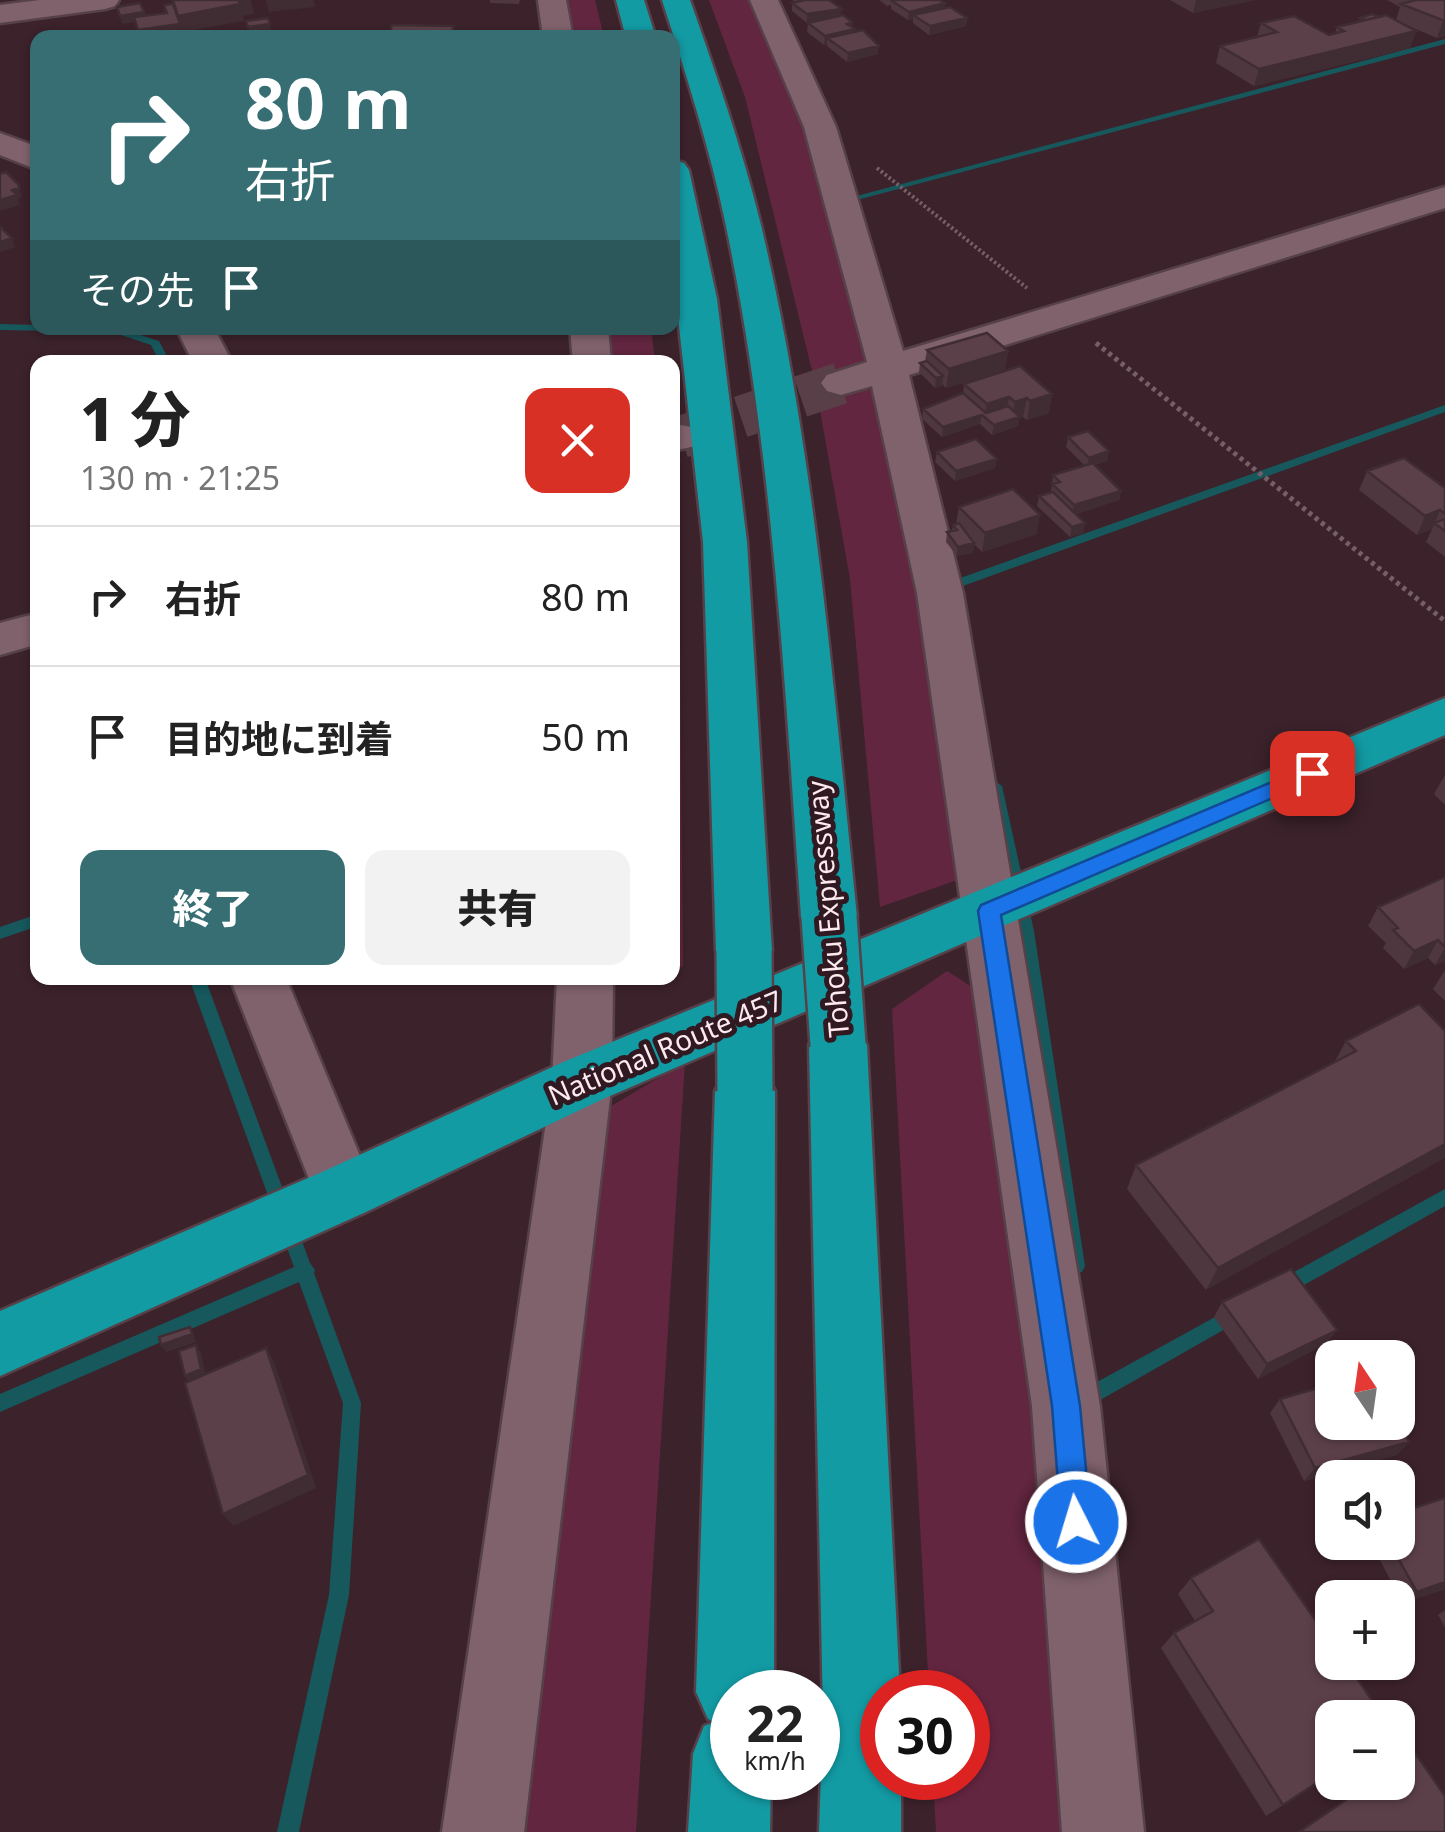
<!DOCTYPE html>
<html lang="ja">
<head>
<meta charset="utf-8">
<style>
	body { margin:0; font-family:"Noto Sans","Noto Sans JP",sans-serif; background:#f2f2f2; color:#222; height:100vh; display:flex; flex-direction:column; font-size:38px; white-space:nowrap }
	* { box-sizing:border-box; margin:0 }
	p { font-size:32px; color:#767676 }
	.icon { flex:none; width:55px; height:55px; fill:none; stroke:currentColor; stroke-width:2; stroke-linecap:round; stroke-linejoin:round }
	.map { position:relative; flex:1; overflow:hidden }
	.details { position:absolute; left:30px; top:355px; width:650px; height:630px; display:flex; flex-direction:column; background:#fff; border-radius:20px; box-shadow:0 2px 8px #0004 }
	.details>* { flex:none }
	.hud { position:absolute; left:30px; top:30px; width:650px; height:305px; border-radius:20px; box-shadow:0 2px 8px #0004; background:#376e73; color:#fff; overflow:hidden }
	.needle { width:65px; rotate:347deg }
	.controls { position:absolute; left:1315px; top:1340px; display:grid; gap:20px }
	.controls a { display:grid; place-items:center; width:100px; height:100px; border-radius:20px; background:#fff; box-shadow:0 2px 8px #0004; font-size:50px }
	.speed { position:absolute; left:710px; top:1670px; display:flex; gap:20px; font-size:50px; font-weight:700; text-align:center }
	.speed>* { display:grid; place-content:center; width:130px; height:130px; border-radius:50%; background:#fff; box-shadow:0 2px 8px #0004; line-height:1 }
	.speed small { font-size:25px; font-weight:400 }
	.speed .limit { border:15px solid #d22; background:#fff; color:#111 }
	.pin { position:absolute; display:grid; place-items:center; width:85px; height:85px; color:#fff; margin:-42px; border-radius:20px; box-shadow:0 5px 15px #0006 }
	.me { position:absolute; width:110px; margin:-55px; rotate:355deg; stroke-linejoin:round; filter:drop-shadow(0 0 8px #0008) }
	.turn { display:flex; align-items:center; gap:35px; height:210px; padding:0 50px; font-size:45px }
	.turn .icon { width:130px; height:130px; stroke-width:2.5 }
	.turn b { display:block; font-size:70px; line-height:85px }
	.then { display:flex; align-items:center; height:95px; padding:0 50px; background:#0003; gap:20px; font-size:38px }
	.round { display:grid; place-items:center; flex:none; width:105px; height:105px; border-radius:20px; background:#f2f2f2 }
	.summary { display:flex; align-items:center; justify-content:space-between; height:170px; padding:0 50px }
	h1 { font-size:60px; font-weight:800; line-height:75px }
	.cta { display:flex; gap:20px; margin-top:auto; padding:20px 50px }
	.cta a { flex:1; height:115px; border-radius:20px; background:#376e73; color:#fff; font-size:40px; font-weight:800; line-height:115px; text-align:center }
	.cta a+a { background:#f2f2f2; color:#222 }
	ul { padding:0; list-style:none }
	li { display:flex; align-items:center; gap:30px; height:140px; padding:0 50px; border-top:2px solid #e0e0e0 }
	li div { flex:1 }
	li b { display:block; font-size:38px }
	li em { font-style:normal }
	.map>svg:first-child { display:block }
	.green { fill:#632640 }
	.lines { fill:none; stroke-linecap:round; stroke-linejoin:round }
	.stream { fill:#16585c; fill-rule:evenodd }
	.minor-tunnel { stroke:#594048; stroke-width:42; stroke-dasharray:42 21; stroke-linecap:butt }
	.minor-casing { stroke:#564149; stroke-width:5 }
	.highway-casing { stroke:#564149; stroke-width:5 }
	.path-far1 { stroke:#775f67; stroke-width:4; stroke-dasharray:2.5 2.5; stroke-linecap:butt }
	.path { stroke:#775f67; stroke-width:5; stroke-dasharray:4 4; stroke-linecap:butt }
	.minor { fill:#80626c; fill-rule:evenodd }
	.highway { fill:#139ba4; fill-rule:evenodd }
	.highway-bridge-casing { stroke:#564149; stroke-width:60; stroke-linecap:butt }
	.highway-bridge { stroke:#139ba4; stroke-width:55 }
	.wall { fill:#4f373f }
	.shaded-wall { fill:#402d33 }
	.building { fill:#5c4049; stroke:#402d33; stroke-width:2.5 }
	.route { fill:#1a73e8; stroke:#114b97; stroke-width:2.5 }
	.labels { text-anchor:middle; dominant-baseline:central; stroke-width:10; stroke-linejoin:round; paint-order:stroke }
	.street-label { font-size:28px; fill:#fceaef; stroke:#311922 }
</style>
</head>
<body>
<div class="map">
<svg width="1445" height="1832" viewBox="0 0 1445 1832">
	<rect width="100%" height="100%" fill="#3c222b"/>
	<path class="green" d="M560,0H595L604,37H566Z
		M709,0H751L803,126L869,349L861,364L814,379L745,97Z
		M598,328H651L655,362H601Z
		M855,387L883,393L966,877L880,907L850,579L818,399Z
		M672,531L680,645L683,966L673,971Z
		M947,971L988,997L1029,1336L1070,1832H936L933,1778H968V1692H929L892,1009Z
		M685,1062L636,1832H511L608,1108Z"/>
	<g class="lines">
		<path class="stream" d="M1445,39V44L857,200L849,198Z
			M0,324L38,325V328H119L159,341L170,362H160L151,345L112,332L0,330Z
			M1445,405V412L960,587L959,600H951L947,585L949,582Z
			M995,781L1002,786L1034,931L1085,1266L1082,1272L1076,1274L1070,1272L1067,1266L1018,931L988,786Z
			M38,914V926L0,939V927Z
			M189,978H205L310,1263L315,1270L314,1273L361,1403L349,1595L299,1832H277L329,1595L343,1403L299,1282L0,1412V1394L294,1267Z
			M1445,1189V1206L1288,1294L1282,1296L1276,1294L1273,1288L1276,1282Z
			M1235,1306L1241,1308L1244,1314L1241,1320L1102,1399L1095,1402L1088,1399L1086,1393L1088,1387Z"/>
		<path class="minor-tunnel" d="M681,437L841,383"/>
		<defs>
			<path id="minor" d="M40,0H119L115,6L105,9L0,23V5Z
				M538,0H566L573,38H543Z
				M750,0H778L836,127L903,351L1445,187V208L909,375L963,593L1100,1406L1144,1832H1062L1032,1406L917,593L872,386L841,395L827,391L821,383L827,375L867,362L804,127Z
				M0,133L38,147V170L0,155Z
				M176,328H214L232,362H193Z
				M570,328H608L611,362H573Z
				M681,425L696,428L702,437L696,446L672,451V426Z
				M38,613V644L0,655V623Z
				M230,978H286L375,1192L366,1212L344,1220L322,1212Z
				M557,978H613L612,1081L524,1832H442L552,1081Z"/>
			<path id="highway" d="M616,0H644L656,38H626Z
				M662,0H690C716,74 742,148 761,225C815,452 833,685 857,917L848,932L829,938L810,932L801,917C785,686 773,453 726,226C710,149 686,74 662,0Z
				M672,160L684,163L689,170L717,299L747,542L772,951L764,967L744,973L724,967L716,951L703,542L672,263Z
				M1445,698V735L603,1099L366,1212L0,1376V1311L322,1172L561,1063Z
				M838,1021L859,1028L867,1045L900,1692H882V1778H901V1832H819L823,1713L809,1045L817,1028Z
				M745,1066L766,1073L775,1091L774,1692H732V1778H771L770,1832H688L693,1754L704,1726L714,1722L708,1719L696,1692L715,1091L724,1073Z"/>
		</defs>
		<use href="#minor" class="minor-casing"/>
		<use href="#highway" class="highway-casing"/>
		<path class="path-far1" d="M877,168L1027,288"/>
		<path class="path" d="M1096,343L1445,621"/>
		<use href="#minor" class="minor"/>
		<use href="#highway" class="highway"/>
		<defs>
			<path id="highway-bridge" d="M829,917L838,1045
				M744,951L745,1091"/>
		</defs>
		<use href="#highway-bridge" class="highway-bridge-casing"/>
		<use href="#highway-bridge" class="highway-bridge"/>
	</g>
	<path class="wall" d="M490,0H520L519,4L490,3Z
		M792,0H829L841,16L852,22V27L855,29L854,32L878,54L847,62L827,46V44L824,45L807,32L808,23L818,21L807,23L792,11V3L795,2Z
		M879,0H939L945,3L944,8L967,18L966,26L929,35L913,23V19L908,20L891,9V5L887,6Z
		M1170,0H1255L1193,13Z
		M1387,0H1445V36L1437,38L1397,21L1416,31L1410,48L1254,86L1216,63L1220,46L1257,37L1261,23L1329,35L1335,33L1337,27L1359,22L1360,18L1379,17L1396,20L1400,7Z
		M927,350L1008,351L1005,370L946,388L942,384V386L935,388L919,372L920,363L925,361Z
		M964,384L1052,394L1049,413L1027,420L1023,417L1019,419L1018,426L992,435L980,424L942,437L922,419L923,409L963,393Z
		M1068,437L1109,451L1107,461L1094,465L1121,491L1119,500L1076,514L1085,523L1083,533L1070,537L1037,506L1039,496L1051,492L1053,475L1085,466L1066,447Z
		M937,452L997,459L995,468L955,481L935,462Z
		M1367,471L1445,488V557L1426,542L1432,529L1417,535L1359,490Z
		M959,507L1037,534L982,552L974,544L973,553L957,556L946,542L947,532L952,531L953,525L956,524Z
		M1445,775V805L1434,794Z
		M1445,877V961L1435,965L1428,958L1404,969L1383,948L1386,943L1368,926L1378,907Z
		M1445,970V1001L1433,989Z
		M1445,1031L1206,1290L1127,1189L1136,1165L1334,1063L1346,1041Z
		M1222,1302L1337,1330L1326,1344L1258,1379L1214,1317Z
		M1280,1399L1409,1442L1396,1455L1304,1481L1270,1413Z
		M1445,1498V1589L1403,1603L1370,1542H1398Z
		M1191,1578L1332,1773L1266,1816L1161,1648L1174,1633L1195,1621L1178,1594Z
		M1445,1610V1627L1438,1615Z"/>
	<path class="shaded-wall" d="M238,0H251L254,14L243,16L244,21L182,32L141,38L138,30L180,24L178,16Z
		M266,0H314L315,7L269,12Z
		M1196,0H1255L1193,13Z
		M945,3L944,12L913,15V19L908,20L909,12Z
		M842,9L841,18L807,23V14Z
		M144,12L146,20L122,24L120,16Z
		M967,18L966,26L929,35L930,26Z
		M1443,21H1445V36L1437,38Z
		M852,22V30L855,29L854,38H827V44L824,45L825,36L847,24Z
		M270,24L272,32L250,35L248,27Z
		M1416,31L1410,48L1254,86L1259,69Z
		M879,46L878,54L847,62L848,53Z
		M18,184L22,197L18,199L20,205L0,211V200Z
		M12,238L15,247L0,252V242Z
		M1008,351L1005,370L946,388L949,369Z
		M943,376L942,386L935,388L936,378Z
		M1052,394L1049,413L1027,420L1030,401Z
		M1009,397L1006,416L985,417L987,404Z
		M1027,398L1023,417L1019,419L1018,426L992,435L994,425L1012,419L1015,402Z
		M982,415L980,424L942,437L943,427Z
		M1109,451L1107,461L1087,467L1089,458Z
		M997,459L995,468L955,481L956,471Z
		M1121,491L1119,500L1072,515L1074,505Z
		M1440,510L1432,529L1417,535L1425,516Z
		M1040,515L1037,534L982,552L985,533Z
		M1085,523L1083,533L1070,537L1072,527Z
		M974,543L973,553L957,556L958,547Z
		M1438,940L1428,958L1404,969L1414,951Z
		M1445,948V961L1435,965Z
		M1445,1144V1158L1206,1290L1218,1268Z
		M190,1327L194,1335L196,1342L166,1352L161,1345Z
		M1337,1330L1326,1344L1258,1379L1267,1364Z
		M196,1345L201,1353L206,1377L189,1383L185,1376Z
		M266,1348L274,1362L316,1488L233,1526L223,1514Z
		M1409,1442L1396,1455L1304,1481L1315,1468Z
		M1445,1582V1589L1403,1603L1417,1592Z"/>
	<path class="building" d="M173,0H238L240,4L178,16Z
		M805,0H829L842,9L807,14L792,3Z
		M894,0H939L945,3L909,12L892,1Z
		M1416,0H1445V21L1401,4Z
		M140,3L144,12L120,16L117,7Z
		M173,4L180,24L138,30L134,17L167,13L164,5Z
		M950,7L967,18L930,26L913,15Z
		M1372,14L1379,17L1365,20L1360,18Z
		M843,15L852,22L847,24L855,29L825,36L808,23Z
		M1386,15L1416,31L1259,69L1220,46L1277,32L1261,23L1294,16L1329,35L1344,31L1337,27Z
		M268,18L270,24L248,27L246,21Z
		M392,25L454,26L450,38H388Z
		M863,30L879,46L848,53L827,38Z
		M312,32H379L377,38H310Z
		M6,172L18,184L19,188L12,190L17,195L0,200V174Z
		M0,227L12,238L0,242Z
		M987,333L1008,351L949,369L927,350Z
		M927,361L943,376L936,378L920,363Z
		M1020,366L1052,394L1030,401L1027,398L1015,402L1009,397L987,404L964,384Z
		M963,393L986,413L1008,406L1020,417L994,425L982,415L943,427L923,409Z
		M1088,431L1109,451L1089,458L1068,437Z
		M976,439L997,459L956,471L937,452Z
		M1404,458L1445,488V514L1440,510L1425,516L1367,471Z
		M1093,463L1121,491L1074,505L1052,484L1060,482L1053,475Z
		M1013,489L1040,515L985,533L959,507Z
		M1053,492L1085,523L1072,527L1039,496Z
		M1445,519V531L1434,523Z
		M959,523L974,543L958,547L947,532L957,530L953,525Z
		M1445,877V947L1438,940L1414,951L1393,930L1398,928L1378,907Z
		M1419,1004L1445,1031V1144L1218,1268L1136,1165L1356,1051L1346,1041Z
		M1291,1269L1337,1330L1267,1364L1222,1302Z
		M190,1327L192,1334L161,1345L159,1337Z
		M196,1345L201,1369L185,1376L179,1351Z
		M266,1348L308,1475L223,1514L185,1383Z
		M1332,1384V1422L1398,1421L1409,1442L1315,1468L1280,1399Z
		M1445,1498V1582L1417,1592L1389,1542H1398V1513Z
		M1259,1539L1332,1644V1662H1346L1384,1718H1332V1773L1283,1805L1174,1633L1213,1611L1191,1578Z
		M1415,1753L1445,1796V1832H1299L1372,1782H1398V1765Z"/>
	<path class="route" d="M1312,765L1319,767L1322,773L1319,778L1001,915L1080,1406L1091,1522L1087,1533L1076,1537L1065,1533L1061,1522L1052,1406L978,911L981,905Z"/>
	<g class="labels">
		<g class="street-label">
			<text transform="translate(827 909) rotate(-95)">Tohoku Expressway</text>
			<text transform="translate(665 1047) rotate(-23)">National Route 457</text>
		</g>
	</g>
</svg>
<div class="controls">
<a><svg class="needle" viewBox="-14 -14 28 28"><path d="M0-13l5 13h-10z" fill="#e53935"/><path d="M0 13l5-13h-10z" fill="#767676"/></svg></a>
<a><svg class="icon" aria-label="sound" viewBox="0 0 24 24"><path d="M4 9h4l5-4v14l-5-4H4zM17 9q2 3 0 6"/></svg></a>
<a>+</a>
<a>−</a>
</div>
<div class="speed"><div>22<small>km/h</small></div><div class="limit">30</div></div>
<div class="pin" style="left:1312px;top:773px;background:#d93025"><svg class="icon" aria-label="arrive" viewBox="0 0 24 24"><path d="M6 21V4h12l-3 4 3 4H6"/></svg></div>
<svg class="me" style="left:1076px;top:1522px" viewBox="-20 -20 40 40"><circle r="17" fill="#1a73e8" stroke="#fff" stroke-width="3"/><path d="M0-11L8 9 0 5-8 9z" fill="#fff"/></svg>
<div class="hud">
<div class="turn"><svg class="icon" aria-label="right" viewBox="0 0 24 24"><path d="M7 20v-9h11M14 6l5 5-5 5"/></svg><div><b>80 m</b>右折</div></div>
<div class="then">その先<svg class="icon" aria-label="arrive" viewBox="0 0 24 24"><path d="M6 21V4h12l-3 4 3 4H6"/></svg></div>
</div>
<section class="details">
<div class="summary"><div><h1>1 分</h1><p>130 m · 21:25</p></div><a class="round" style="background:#d93025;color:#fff"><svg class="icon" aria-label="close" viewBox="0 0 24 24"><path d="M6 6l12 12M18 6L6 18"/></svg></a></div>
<ul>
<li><svg class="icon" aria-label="right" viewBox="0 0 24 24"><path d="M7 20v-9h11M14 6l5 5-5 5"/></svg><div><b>右折</b></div><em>80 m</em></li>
<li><svg class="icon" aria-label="arrive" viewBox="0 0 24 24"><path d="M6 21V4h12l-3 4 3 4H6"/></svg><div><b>目的地に到着</b></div><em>50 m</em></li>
</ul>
<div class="cta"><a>終了</a><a>共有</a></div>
</section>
</div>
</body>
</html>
